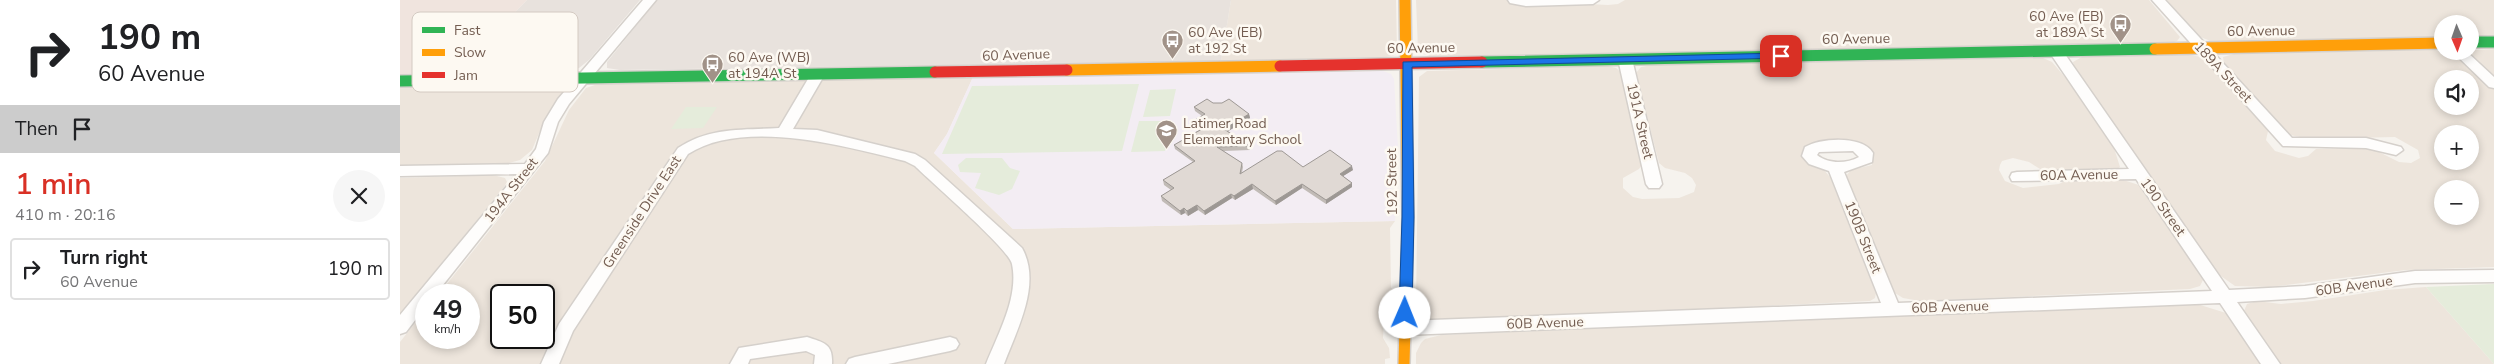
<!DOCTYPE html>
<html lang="en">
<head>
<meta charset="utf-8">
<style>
	body { margin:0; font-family:"Nunito Sans",sans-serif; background:#f6f6f6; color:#202124; height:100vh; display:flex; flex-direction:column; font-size:19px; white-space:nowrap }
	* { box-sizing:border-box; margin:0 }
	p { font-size:16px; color:#757577 }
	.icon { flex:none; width:28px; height:28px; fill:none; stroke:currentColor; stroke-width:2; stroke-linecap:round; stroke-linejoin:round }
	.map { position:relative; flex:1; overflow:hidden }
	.sheet { display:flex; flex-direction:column; background:#fff; width:400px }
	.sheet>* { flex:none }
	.hud { background:#fff; color:#202124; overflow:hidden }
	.needle { width:32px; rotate:178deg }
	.controls { position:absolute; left:2034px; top:15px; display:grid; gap:10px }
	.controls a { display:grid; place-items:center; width:45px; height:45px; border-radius:50%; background:#fff; box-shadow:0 2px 8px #0003; font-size:25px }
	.speed { position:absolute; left:15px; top:284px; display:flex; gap:10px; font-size:25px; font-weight:700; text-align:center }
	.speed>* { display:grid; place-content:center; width:65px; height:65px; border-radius:50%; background:#fff; box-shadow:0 2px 8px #0003; line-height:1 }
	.speed small { font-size:12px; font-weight:400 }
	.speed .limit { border:2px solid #111; border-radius:8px; background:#fff; color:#111 }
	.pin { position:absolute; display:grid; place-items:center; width:42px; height:42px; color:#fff; margin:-21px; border-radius:10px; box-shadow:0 2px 8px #0006 }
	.me { position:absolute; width:55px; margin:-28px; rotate:1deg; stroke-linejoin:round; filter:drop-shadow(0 0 4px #0008) }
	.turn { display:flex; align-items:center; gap:18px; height:105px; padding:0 15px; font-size:22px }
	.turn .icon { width:65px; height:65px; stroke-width:2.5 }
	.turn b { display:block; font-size:35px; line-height:42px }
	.then { display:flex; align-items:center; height:48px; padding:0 15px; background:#0003; gap:10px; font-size:19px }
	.round { display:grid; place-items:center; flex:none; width:52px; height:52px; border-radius:26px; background:#f6f6f6 }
	.head { display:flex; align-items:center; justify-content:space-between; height:85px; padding:0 15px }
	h1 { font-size:30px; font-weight:600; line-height:38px; color:#d93025 }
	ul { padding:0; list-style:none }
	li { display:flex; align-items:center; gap:15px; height:62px; margin:0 10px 8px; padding:0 5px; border:2px solid #e0e0e0; border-radius:5px }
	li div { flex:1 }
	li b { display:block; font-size:19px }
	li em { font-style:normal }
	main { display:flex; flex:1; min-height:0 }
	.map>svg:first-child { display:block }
	.residential { fill:#ede5dc; fill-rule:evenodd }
	.commercial { fill:#f0e4de }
	.industrial { fill:#e8e2dd }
	.education { fill:#f3edf3 }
	.green { fill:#e5ecdb }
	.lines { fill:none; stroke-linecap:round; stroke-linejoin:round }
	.street-casing { stroke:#d5d0cb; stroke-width:3 }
	.fast-casing { stroke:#d5d0cb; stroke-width:14 }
	.slow-casing { stroke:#d5d0cb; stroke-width:14 }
	.jam-casing { stroke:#d5d0cb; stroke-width:14 }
	.street { fill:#fefdfc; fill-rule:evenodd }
	.fast { stroke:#30b455; stroke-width:11 }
	.slow { stroke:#ff9f0a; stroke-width:11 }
	.jam { stroke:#e5322d; stroke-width:11 }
	.wall { fill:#c1bbb6 }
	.shaded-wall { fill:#9d9894 }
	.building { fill:#e0d9d4; stroke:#9d9894 }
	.route { fill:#1a73e8; stroke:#114b97 }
	.labels { text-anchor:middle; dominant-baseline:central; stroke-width:5; stroke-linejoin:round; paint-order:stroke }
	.poi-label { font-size:14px; fill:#735d51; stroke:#fdf9f2; text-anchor:start }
	.street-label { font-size:14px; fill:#735d51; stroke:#fdf9f2 }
	.key { fill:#fdf9f2; stroke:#d4cac2; stroke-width:1 }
	.key-label { font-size:14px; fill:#735d51 }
</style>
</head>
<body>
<main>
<section class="sheet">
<div class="hud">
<div class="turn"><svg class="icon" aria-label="right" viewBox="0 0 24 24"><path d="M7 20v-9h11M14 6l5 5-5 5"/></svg><div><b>190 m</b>60 Avenue</div></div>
<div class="then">Then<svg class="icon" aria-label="arrive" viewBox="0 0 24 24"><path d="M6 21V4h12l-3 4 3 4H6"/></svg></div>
</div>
<div class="head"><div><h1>1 min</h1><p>410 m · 20:16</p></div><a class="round"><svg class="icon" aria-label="close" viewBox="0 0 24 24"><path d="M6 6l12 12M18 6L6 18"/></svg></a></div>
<ul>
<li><svg class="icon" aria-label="right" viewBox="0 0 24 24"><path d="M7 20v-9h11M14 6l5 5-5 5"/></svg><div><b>Turn right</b><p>60 Avenue</p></div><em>190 m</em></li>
</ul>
</section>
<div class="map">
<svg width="2094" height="364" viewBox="0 0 2094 364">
	<rect width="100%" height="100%" fill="#f6f3ee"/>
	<path class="residential" d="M831,0H996L997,51L993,56L986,57L821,61Z
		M1016,0H1108L1208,5L1218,4L1225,0H1749L1780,37L1777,41L1771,43L1030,56L1021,53L1018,50Z
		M1767,0H2094V37H2070V24H2042V38L1813,42L1798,36Z
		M2094,49V77L2071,55L2073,50Z
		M2036,50L2060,59L2094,89V267L2006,270L1870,287L1835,286L1818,274L1674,67L1673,62L1682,57L1789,55L1802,57L1867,128L1868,131L1866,140L1875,151L1899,158L1908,156L1916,149L1964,148L1973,149L1999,162L2011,163L2020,158L2018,150L1995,137L1909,139L1890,135L1824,63L1823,57L1834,54ZM2042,79H2070V106H2042ZM2042,134H2070V161H2042ZM2042,189H2070V216H2042Z
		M1643,58L1652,62L1676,90L1714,148L1720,167L1715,171L1645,172L1629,162L1613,158L1602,161L1600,165L1599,170L1605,181L1623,188L1659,184L1665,181L1720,179L1739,185L1802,277L1803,280L1800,286L1790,289L1520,301L1503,298L1495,293L1491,287L1446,176L1451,170L1472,165L1473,154L1449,142L1416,143L1405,148L1403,154L1410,164L1424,170L1430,177L1476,293L1475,298L1470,301L1038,321L1023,317L1016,309L1019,77L1027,71L1208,66L1216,68L1222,73L1243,163L1239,169L1223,178V188L1233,197L1242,199L1279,198L1294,192L1296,185L1292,178L1285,173L1265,168L1259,163L1236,73L1241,67L1252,65Z
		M573,77L547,134L534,153L613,229L995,221L990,228L991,288L996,291L995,310L984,314L983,338L989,348L990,358L985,359V364H0V342L26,309V338H69V295H38L145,161L169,110L186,88L201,83H311L329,80ZM101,295H144V338H101Z
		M160,83L165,87V89L145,119L132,150L120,160L105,164L0,167V85Z
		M93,175L105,178L107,182L104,187L0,314V178Z
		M2026,287L2094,364H1880L1844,311L1847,304L1857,301L1881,304L1913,301L1985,290Z
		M1775,304H1797L1826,313L1863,364H1016V353L1021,343L1025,339L1041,335Z"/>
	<path class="commercial" d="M0,0H127L56,73L0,74Z"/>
	<path class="industrial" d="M127,0H240L189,60L179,68L162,71L56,73Z
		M257,0H831L821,61L220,70L207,68V62Z"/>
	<path class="education" d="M983,71L991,74L994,79L998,148L992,160L991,204L996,210L995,221L613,229L534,153L547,134L573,77Z"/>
	<path class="green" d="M739,84L722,151L542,154L572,86Z
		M776,89L770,116L743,117L750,90Z
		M286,107H317L303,128L271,129Z
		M739,121H772L765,151L731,152Z
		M566,158H602L610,168L620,171L612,189L599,195L575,188L581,173L560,172L558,165Z
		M2094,284V364L2026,287Z"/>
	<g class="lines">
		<defs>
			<path id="street" d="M243,0H256L169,104L158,122L148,153L35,295H26V306L6,332L0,334V315L117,174L0,176V166L125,164L136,149L144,122L158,99Z
				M1108,0H1199L1193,4L1126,6L1110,3Z
				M1752,0H1765L1892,138H1966L2001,147L2003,150L1996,155L1966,148L1883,146Z
				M1655,46L1660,47L1829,290L1905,286L2015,271L2094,270V282L2015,283L1905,298L1837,302L1880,364H1861L1820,303L1005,335L999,333L996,328L999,323L1005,321L1481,303L1429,171L1409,164L1402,156L1405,147C1421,138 1462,135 1473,153L1472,162L1444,172L1498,303L1812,291L1736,179L1612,181L1610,177L1612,173L1617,172L1729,169L1648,50ZM1453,151L1459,157C1446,164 1428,164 1417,155L1419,152Z
				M2052,51H2066L2094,77V88L2089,87Z
				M1225,55L1232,59L1262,184L1259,188H1249L1246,184L1218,59Z
				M418,70L425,74L393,129L417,130L515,154L525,160L622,248C642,284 617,329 604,364H586C598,334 619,297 612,264C609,249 531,182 515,166L505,161C445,146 343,118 288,154L173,331L159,364H141L159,324L278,148C309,127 343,130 379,128L411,74Z
				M407,337C425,343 433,344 432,364H414L415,355L406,351L350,359L348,364H330L339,348Z
				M550,337L556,339L559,344L556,349L550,351L488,364H446L449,359L455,357Z"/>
			<path id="fast" d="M2070,42H2094
				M1082,62L1755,49
				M0,81L535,72"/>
			<path id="slow" d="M1755,49L2042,43
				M667,70L880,66
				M1004,364L1008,217L1005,0"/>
			<path id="jam" d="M880,66L1082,62
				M535,72L667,70"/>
		</defs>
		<use href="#street" class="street-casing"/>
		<use href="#fast" class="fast-casing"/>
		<use href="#slow" class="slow-casing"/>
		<use href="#jam" class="jam-casing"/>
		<use href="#street" class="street"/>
		<use href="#fast" class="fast"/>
		<use href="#slow" class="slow"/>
		<use href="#jam" class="jam"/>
	</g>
	<path class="wall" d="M813,103L849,114L850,118L828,131L849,146L850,150L823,151L842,163L843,167L842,173L903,167L953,170L943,176L952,183V187L926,204L902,188L876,205L853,189L835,200L832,198L805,215L798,210L788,216L785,213L781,215L762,201L761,196L771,190L764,185L763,180L793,162L775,149L774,145L799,130L793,126L792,122L802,116L795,111L794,107Z"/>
	<path class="shaded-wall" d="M849,114L850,118L825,133L824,129Z
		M952,166L953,170L940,178V174Z
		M952,183V187L926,204V200Z
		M852,184L853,189L835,200L834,196Z
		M902,184V188L876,205L875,201Z
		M831,194L832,198L805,215L804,211Z
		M797,205L798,210L788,216L787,211Z
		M784,208L785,213L781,215L780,211Z"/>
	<path class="building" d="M807,99L813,103H822L829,99L849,114L824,129L849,146L817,147L842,163L840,174L877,151H882L903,167L930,150L952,166L940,174L952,183L926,200L902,184L875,201L852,184L834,196L831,194L804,211L797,205L787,211L784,208L780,211L761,196L774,188L763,180L795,161L774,145L802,129L792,122L805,114L794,107Z"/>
	<path class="route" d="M1381,53H1385V58L1012,67L1014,217L1012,313L1010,316H1001L999,313L1002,217L1003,62Z"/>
	<defs>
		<symbol id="bus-pin" viewBox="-11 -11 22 30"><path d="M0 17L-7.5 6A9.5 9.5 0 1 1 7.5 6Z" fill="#a19288" stroke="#fdf9f2"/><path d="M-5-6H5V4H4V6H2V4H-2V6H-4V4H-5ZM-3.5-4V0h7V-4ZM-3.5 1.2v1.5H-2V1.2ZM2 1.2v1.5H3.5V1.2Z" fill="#fff"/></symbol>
		<symbol id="school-pin" viewBox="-11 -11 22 30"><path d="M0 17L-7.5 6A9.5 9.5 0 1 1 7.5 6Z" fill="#a19288" stroke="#fdf9f2"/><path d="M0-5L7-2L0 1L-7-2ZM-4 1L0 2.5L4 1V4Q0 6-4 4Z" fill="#fff"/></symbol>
	</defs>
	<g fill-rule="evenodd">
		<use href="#bus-pin" x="1708" y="12" width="25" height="34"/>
		<use href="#bus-pin" x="760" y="28" width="25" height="34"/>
		<use href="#bus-pin" x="300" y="52" width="25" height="34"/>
		<use href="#school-pin" x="754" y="118" width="25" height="34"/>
	</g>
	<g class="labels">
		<g class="poi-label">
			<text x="1704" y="16" text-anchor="end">60 Ave (EB)<tspan x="1704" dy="16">at 189A St</tspan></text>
			<text x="788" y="32">60 Ave (EB)<tspan x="788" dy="16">at 192 St</tspan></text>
			<text x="328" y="57">60 Ave (WB)<tspan x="328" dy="16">at 194A St</tspan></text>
			<text x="783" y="123">Latimer Road<tspan x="783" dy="16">Elementary School</tspan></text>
		</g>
		<g class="street-label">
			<text transform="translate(1861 31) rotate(-1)">60 Avenue</text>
			<text transform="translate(1456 39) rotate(-1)">60 Avenue</text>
			<text transform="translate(1021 48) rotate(-1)">60 Avenue</text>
			<text transform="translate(616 55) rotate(-2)">60 Avenue</text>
			<text transform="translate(1823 72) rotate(47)">189A Street</text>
			<text transform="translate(1240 121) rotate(77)">191A Street</text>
			<text transform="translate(1679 175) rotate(-1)">60A Avenue</text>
			<text transform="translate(992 182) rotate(-91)">192 Street</text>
			<text transform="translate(111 190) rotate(-52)">194A Street</text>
			<text transform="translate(1763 207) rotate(55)">190 Street</text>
			<text transform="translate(242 212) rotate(-57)">Greenside Drive East</text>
			<text transform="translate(1463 237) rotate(68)">190B Street</text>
			<text transform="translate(1954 286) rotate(-8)">60B Avenue</text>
			<text transform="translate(1550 307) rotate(-2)">60B Avenue</text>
			<text transform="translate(1145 323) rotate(-2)">60B Avenue</text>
		</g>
	</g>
	<rect x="12" y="12" width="166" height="80" rx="8" class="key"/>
	<rect x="22" y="27" width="23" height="6" fill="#30b455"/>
	<rect x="22" y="49" width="23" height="7" fill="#ff9f0a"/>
	<rect x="22" y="72" width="23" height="6" fill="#e5322d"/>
	<g class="key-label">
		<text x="54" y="35">Fast</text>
		<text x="54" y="57">Slow</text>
		<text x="54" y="80">Jam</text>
	</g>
</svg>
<div class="controls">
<a><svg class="needle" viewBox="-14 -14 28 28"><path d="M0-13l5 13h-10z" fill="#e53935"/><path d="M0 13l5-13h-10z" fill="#757577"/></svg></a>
<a><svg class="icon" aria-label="sound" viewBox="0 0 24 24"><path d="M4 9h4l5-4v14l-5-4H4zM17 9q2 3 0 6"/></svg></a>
<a>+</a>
<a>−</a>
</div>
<div class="speed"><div>49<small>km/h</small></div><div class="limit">50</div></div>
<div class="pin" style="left:1381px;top:56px;background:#d93025"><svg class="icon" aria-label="arrive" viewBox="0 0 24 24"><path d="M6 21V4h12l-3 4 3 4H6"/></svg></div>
<svg class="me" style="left:1005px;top:313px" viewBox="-20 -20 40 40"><circle r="19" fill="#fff"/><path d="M0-13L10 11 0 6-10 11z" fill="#1a73e8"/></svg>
</div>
</main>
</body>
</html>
